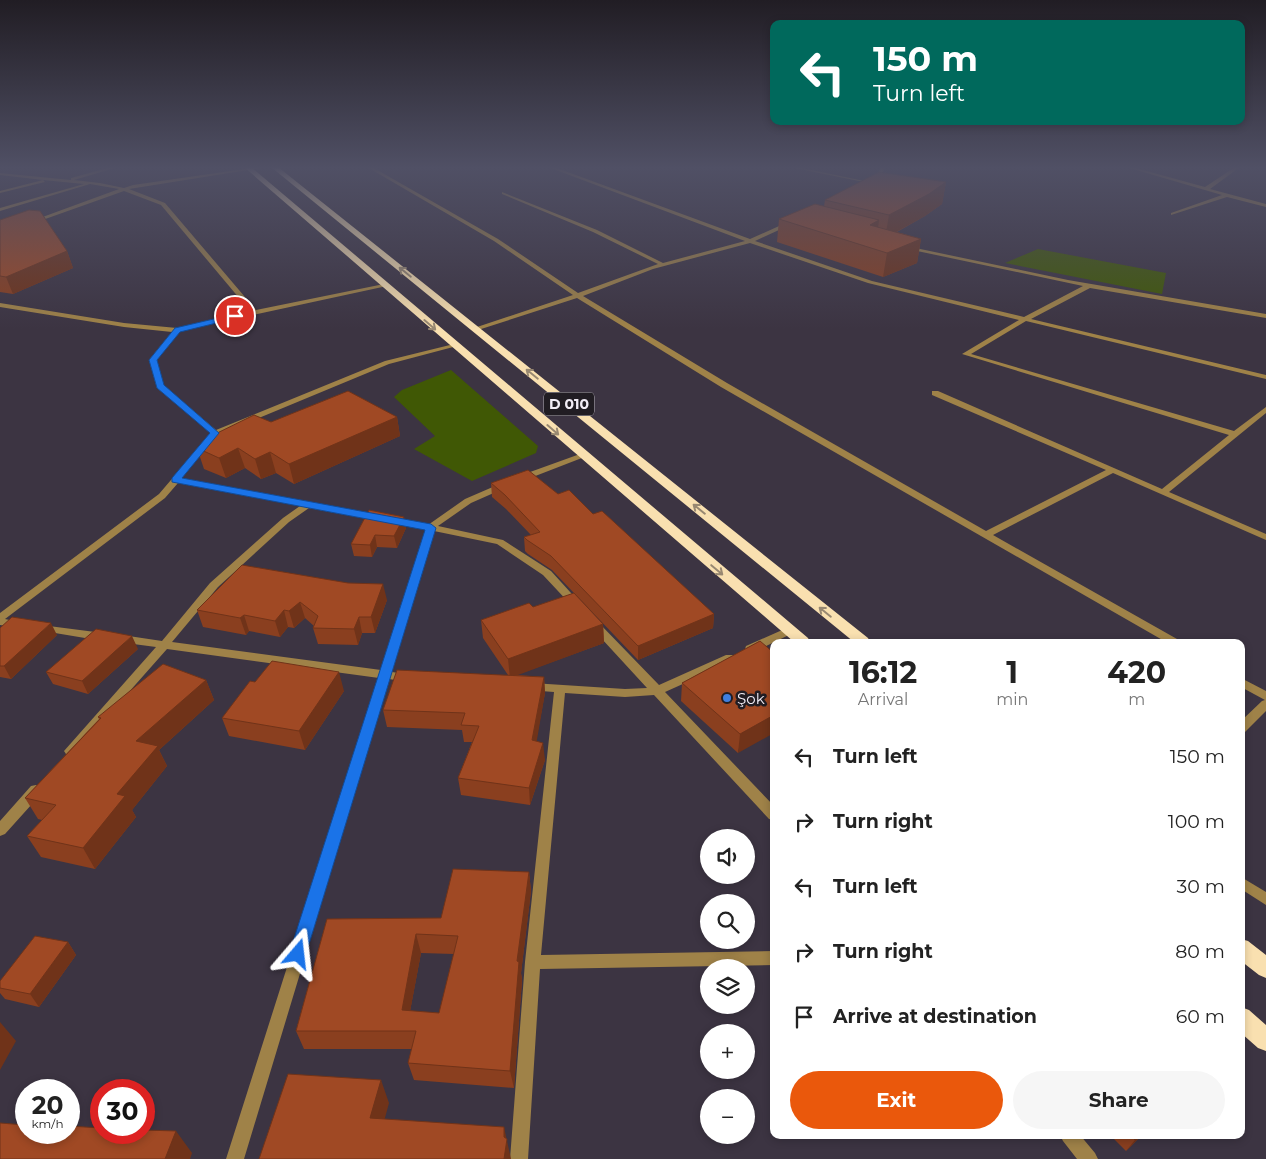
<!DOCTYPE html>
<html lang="en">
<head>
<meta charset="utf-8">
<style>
	body { margin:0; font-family:Montserrat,sans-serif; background:#f6f6f6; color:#222; height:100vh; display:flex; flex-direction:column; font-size:19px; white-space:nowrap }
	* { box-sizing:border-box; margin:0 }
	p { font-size:16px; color:#767676 }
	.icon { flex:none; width:28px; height:28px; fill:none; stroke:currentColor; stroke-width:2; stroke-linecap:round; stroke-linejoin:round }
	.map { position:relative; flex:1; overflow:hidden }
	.drawer { position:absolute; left:770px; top:639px; width:475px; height:500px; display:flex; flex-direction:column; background:#fff; border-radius:10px; box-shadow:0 2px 8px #0003 }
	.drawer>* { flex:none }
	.guide { position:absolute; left:770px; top:20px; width:475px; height:105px; border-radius:10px; box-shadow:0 2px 8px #0003; background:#00695c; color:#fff; overflow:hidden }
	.fabs { position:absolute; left:700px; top:829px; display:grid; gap:10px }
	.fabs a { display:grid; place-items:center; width:55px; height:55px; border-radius:50%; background:#fff; box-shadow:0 2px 8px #0003; font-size:25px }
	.speed { position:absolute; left:15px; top:1079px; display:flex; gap:10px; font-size:25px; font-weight:700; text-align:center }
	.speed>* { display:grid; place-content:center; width:65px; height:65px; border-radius:50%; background:#fff; box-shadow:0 2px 8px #0003; line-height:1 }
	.speed small { font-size:12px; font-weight:400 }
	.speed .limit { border:8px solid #d22; background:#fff; color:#111 }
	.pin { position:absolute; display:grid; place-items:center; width:42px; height:42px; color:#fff; margin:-21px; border:2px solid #fff; border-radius:50%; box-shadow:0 1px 5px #0007 }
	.me { position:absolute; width:55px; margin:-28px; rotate:17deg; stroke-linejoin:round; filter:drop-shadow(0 0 4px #0008) }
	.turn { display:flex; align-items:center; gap:18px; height:105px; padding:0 20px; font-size:22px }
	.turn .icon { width:65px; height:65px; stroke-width:2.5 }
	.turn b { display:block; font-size:35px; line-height:42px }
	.eta { display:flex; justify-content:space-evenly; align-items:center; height:85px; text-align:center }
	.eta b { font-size:30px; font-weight:700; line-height:35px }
	.action { display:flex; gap:10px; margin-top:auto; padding:10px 20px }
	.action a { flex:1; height:58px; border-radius:30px; background:#ea580c; color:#fff; font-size:20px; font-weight:700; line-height:58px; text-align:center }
	.action a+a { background:#f6f6f6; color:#222 }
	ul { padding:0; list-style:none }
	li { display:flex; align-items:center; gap:15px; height:65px; padding:0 20px }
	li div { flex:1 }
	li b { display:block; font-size:19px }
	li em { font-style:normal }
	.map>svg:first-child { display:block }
	.green { fill:#405805 }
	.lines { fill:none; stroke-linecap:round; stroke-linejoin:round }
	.service { fill:#9f8248; fill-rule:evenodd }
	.minor { fill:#9f8248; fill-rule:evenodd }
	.trunk { fill:#f9e0b0; fill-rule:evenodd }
	.wall { fill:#8a3f1f; fill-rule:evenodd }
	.shaded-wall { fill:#703319 }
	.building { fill:#a04924; stroke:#703319; fill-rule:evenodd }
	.oneway { stroke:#988871 }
	.route { fill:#1a73e8; stroke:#114b97 }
	.shop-dot { fill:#3f7fe0; stroke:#211d23; stroke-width:2 }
	.labels { text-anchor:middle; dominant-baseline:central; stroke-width:5; stroke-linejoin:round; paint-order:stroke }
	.shield { fill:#211d23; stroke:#b3afb7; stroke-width:1 }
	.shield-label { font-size:14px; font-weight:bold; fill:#f2edf6 }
	.poi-label { font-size:15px; fill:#f2edf6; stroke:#211d23; text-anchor:start }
</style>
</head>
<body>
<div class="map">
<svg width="1266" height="1159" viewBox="0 0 1266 1159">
	<rect width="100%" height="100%" fill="#3c3442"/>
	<path class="green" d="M1038,249L1166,273L1162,294L1005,263Z
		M451,370L538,446L536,453L472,481L414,449L435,436L394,397L402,390Z"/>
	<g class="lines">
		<path class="service" d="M1241,877L1266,892V905L1241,889Z"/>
		<path class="minor" d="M111,167H118L74,180L100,183L124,188L133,185L257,167H267L129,189L165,203L256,310L384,284L387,286L179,331L157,360L163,385L216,430L385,361L454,344L457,346L389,364L218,435L181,478L379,515L384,518L379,521L309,508L289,522L218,587L172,642L381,670L426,529L390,522L388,520L393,517L428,525L465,499L502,483L506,486L505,488L471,503L438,526L503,540L551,571L581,604L580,606H572L543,575L497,544L434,531L392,672L412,675L414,678L412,681L408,682L389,679L244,1159H226L379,678L167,649L74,754L70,756L66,754L64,751L156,647L118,642L117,639L118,636L122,635L162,641L210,583L283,518L300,506L178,483L165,498L5,619L23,623L24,625L23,627L19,628L0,625V613L159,494L211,433L157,388L149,360L172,332L124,327L0,307V303L124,323L177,328L250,311L161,205L124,191L34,223L29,222L119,189L90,184L0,211V208L84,184L43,180L45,182L0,193V191L43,180L0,175V173L71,180V178Z
			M367,167H372L498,239L578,293L658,264L593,232L502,194V192L597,230L663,263L745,241L548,167H554L750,239L788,222H792V224L755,241L872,281L1024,317L1083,286L903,248L906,246L1068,280L1266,314V318L1090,288L1031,319L1266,375V379L1026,321L971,354L1234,431L1266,407V413L1169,492L1266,534V540L1113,473L993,535L1177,639L1178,642H1166L721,387L577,298L478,330H474V328L573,295L494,241ZM750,243L868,283L1019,320L962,354L1229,435L1162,489L938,391H932V395L1106,470L986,531L727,383L583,296L653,269Z
			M789,167H797L874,183L881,167H885L878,184L876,185L874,184Z
			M1126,167H1132L1205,187L1235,167H1240L1210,189L1266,204V207L1227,197L1171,215V213L1222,195Z
			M580,454H583L587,456L525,480H519L518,478L519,476Z
			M594,621L598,622L659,685L726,655H734L736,658L734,661L665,692L774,806V820L769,819L654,695L625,697L565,693L541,955L774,951V965L540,969L528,1159H510L525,962L554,692L528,690L526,687L528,684L532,683L625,689L647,688L590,626L589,624Z
			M41,625L103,633L108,637L103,641L37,630L36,628L37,626Z
			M789,627L793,629L794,631L793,633L754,652H746L745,649L746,646Z
			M1241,678L1266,691V711L1245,732L1241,733V721L1262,701L1265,700L1241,687Z
			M36,785L41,786L42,790L41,794L5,834L0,836V821L31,786Z
			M1060,1135H1080L1095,1153L1098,1159H1077L1063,1141Z"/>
		<path class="trunk" d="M244,167H251L808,638L810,642H794Z
			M271,167H278L868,638L870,642H854Z
			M1241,939L1248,941L1266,955V978L1259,975L1241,961Z
			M1241,1007L1249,1010L1266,1025V1051L1258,1048L1241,1033Z"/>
	</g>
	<path class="wall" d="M946,182L942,204L925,216L897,232L921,239L917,263L883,277L777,242L779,219L824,206L825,200Z
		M0,220L67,251L73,268L13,294L0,292Z
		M397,417L400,436L294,484L276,473L261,479L245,468L226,478L204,469L197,448L207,444L205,439L271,422Z
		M491,483L558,494L593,514L714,614L713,628L638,660L552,570L528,554L525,551L524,537L531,535L506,509L492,497Z
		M404,517L406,528L397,548L377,547L372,557L354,556L351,544Z
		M242,565L387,600L375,633H362L358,645L318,644L313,628L314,626L305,618L294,628L288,627L280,637L249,631L246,635L203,627L197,610Z
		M533,607L603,624L604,643L516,675L544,677L545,693L536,741L545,760L530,805L461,795L458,778L472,742H464L462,730L387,727L383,710L508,675L483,638L481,620Z
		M0,628L57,635L11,679L0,677Z
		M760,641L738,753L681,701L682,683Z
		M138,649L88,694L53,684L46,672Z
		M206,680L214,700L159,750L167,766L132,810L136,817L95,869L41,857L27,836L42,820L38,819L25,798L99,719L98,717Z
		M255,682L344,691L305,750L229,736L222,718Z
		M529,872L531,891L521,973L522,980L514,1088L414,1080L408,1063L412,1049H304L296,1031L327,919L441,918ZM421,953L454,954L439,1013L410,1011Z
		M68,942L76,955L39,1007L5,999L0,993V981Z
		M1110,1135H1142L1126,1151Z"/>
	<path class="shaded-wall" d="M946,182L942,204L925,216L885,238L889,215Z
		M879,220L876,244L870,225Z
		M921,239L917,263L883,277L887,253Z
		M67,251L73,268L13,294L6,277Z
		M397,417L400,436L294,484L289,464Z
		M238,448L245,468L226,478L219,458Z
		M270,452L276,473L261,479L255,459Z
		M404,517L406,528L397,548L394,536Z
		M375,535L377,547L372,557L370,545Z
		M383,584L387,600L375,633L371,617Z
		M300,602L305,618L294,628L289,611Z
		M284,610L288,627L280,637L275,621Z
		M714,614L713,628L638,660V646Z
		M244,615L249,631L246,635L240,618Z
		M359,617L362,633L358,645L354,629Z
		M51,623L57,635L11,679L4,666Z
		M603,624L604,643L510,678L508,659Z
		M132,636L138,649L88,694L82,681Z
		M339,672L344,691L305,750L299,731Z
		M544,677L545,693L534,757L532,740Z
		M206,680L214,700L159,750L167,766L132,810L136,817L95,869L83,848L117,794L136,741Z
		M774,715V733L738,753L740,734Z
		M543,743L545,760L530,805L529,788Z
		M529,872L531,891L521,973L522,980L514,1088L510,1071L517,961Z
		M416,934L421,953L407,1028L402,1010Z
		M68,942L76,955L39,1007L30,994Z
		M0,1022L16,1041L0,1070Z
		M381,1080L389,1103L379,1140L370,1118Z
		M504,1127L511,1159H504Z
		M176,1131L192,1153L190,1159H165Z
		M1140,1135H1142L1126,1151L1135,1140Z"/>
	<path class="building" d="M879,172L946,182L929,194L889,215L825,200Z
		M815,204L879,220L870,225L921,239L887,253L779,219Z
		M29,210L40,211L67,251L6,277L0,276V220Z
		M348,391L397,417L289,464L270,452L255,459L238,448L219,458L197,448L211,441L205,439L254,415L271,422Z
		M528,470L558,494L569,490L593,514L602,511L714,614L638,646L551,556L527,540L524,537L540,532L505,495L491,483Z
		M369,510L404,517L394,536L375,535L370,545L351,544Z
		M242,565L348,583L383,584L371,617H359L354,629L313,628L318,616L300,602L289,611L284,610L275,621L244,615L240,618L197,610Z
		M574,593L603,624L508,659L481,620L529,603L533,607Z
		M12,617L51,623L4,666H0V628Z
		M96,629L132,636L82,681L46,672Z
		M760,641L774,653V715L740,734L682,683Z
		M272,661L339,672L299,731L222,718L250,681L255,682Z
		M163,664L206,680L136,741L158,746L117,794L125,796L83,848L27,836L56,805L25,798L101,718L98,717Z
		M397,670L544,677L532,740L543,743L529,788L458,778L479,726L461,725L465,713L383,710Z
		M453,869L529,872L517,961L519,962L510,1071L408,1063L416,1031H296L327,919L441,918ZM416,934L458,936L439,1013L402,1010Z
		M35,936L68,942L30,994L0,988V981Z
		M288,1074L381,1080L370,1118L504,1127V1137L507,1139L504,1159H259Z
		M0,1123L26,1125V1132H69V1126L101,1128V1132H144V1130L176,1131L165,1159H0Z
		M1130,1135H1140L1135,1140Z"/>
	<defs><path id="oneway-shaft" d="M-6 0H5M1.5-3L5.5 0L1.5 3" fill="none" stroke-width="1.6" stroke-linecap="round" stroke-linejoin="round" transform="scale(1.25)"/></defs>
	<g class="oneway">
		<use href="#oneway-shaft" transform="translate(405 272) rotate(-141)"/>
		<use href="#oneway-shaft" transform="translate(430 325) rotate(41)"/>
		<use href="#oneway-shaft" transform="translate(532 374) rotate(-141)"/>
		<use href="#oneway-shaft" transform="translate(553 430) rotate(41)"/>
		<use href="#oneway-shaft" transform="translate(699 509) rotate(-141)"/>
		<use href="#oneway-shaft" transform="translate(717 570) rotate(40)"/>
		<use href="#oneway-shaft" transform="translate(825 612) rotate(-141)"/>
	</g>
	<linearGradient id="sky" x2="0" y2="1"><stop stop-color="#211d24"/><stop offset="0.51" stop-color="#505065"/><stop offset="1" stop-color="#505065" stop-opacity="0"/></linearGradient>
	<rect width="1266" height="329" fill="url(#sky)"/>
	<path class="route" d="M235,314L238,316L237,318L180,332L157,360L164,385L219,433L182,478L431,524L436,528L306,954L304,960L298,962L292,960L289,954L425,530L172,482V478L210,433L157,388L149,360L175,328Z"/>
	<circle class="shop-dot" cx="727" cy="698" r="5"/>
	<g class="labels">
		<rect class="shield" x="544" y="392.5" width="50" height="23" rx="4"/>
		<g class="shield-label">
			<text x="569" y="404">D 010</text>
		</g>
		<g class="poi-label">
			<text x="737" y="698">Şok</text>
		</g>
	</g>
</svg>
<div class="fabs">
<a><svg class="icon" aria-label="sound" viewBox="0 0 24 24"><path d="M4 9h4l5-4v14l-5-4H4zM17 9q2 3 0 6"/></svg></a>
<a><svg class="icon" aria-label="search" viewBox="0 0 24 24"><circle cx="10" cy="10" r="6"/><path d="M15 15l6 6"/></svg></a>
<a><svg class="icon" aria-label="layers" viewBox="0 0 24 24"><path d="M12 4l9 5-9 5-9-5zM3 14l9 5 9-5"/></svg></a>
<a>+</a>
<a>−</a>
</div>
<div class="speed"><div>20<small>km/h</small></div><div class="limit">30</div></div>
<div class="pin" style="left:235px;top:316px;background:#d93025"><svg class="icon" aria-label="arrive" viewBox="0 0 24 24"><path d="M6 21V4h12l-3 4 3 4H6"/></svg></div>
<svg class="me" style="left:298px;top:954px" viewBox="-20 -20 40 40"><path d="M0-17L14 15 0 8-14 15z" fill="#1a73e8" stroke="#fff" stroke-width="4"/></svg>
<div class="guide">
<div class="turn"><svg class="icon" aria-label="left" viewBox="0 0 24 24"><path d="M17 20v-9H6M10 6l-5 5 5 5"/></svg><div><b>150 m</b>Turn left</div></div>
</div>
<section class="drawer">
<div class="eta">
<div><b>16:12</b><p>Arrival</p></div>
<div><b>1</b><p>min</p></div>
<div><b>420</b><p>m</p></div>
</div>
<ul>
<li><svg class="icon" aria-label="left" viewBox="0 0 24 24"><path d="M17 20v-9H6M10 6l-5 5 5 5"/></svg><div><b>Turn left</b></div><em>150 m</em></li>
<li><svg class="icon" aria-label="right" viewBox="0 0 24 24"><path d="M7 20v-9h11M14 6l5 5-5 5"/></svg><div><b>Turn right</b></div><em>100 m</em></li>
<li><svg class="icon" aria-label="left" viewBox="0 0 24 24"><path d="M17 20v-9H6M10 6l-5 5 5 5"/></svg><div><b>Turn left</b></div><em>30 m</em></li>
<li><svg class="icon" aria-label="right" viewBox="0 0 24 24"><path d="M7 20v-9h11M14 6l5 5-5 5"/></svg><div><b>Turn right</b></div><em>80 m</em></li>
<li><svg class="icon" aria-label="arrive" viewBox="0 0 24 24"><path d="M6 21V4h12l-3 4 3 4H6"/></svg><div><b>Arrive at destination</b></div><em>60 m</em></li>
</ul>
<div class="action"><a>Exit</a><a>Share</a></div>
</section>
</div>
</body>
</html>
